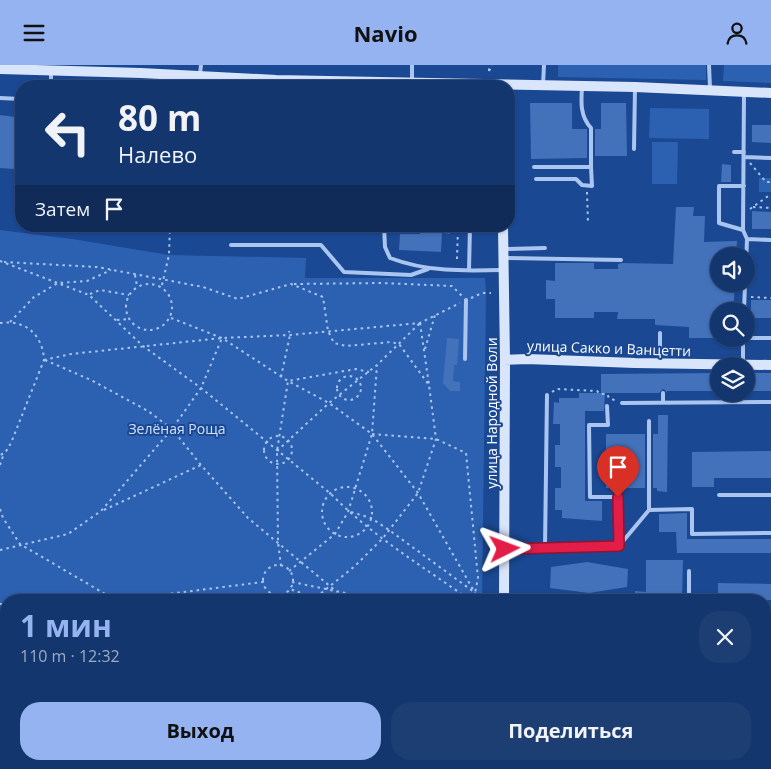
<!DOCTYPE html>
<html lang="ru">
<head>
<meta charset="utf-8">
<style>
	body { margin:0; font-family:"Open Sans",sans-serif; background:#1d3e73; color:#f1f3f6; height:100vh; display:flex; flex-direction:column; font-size:19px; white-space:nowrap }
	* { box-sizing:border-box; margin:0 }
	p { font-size:16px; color:#9dabc2 }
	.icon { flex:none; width:28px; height:28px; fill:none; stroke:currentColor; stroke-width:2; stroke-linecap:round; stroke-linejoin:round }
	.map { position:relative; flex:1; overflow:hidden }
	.panel { position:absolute; left:0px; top:529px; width:771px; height:176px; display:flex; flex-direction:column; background:#14366e; border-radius:20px 20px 0 0; box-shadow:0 1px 4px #0004,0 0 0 1px #335081 }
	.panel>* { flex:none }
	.banner { position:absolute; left:15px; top:15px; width:500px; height:152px; border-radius:20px; box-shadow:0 1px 4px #0004,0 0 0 1px #335081; background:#14366e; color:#f1f3f6; overflow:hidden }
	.buttons { position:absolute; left:710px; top:182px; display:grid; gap:10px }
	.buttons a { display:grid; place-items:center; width:45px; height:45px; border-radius:50%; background:#14366e; box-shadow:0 1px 4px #0004,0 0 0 1px #335081; font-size:25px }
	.pin { position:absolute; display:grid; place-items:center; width:42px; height:42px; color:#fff; margin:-51px -21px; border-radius:50% 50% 50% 0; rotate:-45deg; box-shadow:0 0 5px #0007 }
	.pin .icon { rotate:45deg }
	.me { position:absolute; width:55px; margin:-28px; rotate:87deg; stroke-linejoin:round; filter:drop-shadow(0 0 4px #0008) }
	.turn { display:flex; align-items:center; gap:18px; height:105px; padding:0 20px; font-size:22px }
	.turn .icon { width:65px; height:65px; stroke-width:2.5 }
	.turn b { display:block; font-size:35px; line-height:42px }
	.then { display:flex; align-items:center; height:48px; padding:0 20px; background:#0003; gap:10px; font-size:19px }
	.round { display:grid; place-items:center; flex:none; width:52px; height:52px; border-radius:20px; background:#1d3e73 }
	.head { display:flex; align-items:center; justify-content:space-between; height:85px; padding:0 20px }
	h1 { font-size:30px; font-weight:700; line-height:38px; color:#95b2f1 }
	.action { display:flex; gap:10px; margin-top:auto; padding:10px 20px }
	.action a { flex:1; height:58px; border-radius:20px; background:#95b2f1; color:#111; font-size:20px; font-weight:700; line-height:58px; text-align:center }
	.action a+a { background:#1d3e73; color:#f1f3f6 }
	header { display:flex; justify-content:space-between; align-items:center; height:65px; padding:0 20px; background:#95b2f1; color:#111; font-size:22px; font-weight:700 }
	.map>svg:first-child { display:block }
	.green { fill:#2c61b1 }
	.building { fill:#4371ba }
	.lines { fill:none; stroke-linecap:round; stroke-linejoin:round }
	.path { stroke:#aac5ef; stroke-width:2; stroke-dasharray:2.5 4; stroke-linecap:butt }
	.lane { stroke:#aac5ef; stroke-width:4 }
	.street { stroke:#aac5ef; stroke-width:5 }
	.secondary { stroke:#d8e5fb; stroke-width:10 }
	.route-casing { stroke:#92132f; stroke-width:12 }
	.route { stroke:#e11d48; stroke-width:9 }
	.labels { text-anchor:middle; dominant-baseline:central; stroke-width:4; stroke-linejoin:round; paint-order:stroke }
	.street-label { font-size:14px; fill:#fff; stroke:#1a4893 }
	.park-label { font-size:14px; fill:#d1e1fb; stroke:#1a4893 }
</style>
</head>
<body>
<header><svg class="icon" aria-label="menu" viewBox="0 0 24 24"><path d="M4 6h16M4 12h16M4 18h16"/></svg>Navio<svg class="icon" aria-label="person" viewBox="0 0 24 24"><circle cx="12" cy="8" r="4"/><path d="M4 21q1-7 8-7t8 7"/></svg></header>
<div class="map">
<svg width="771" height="704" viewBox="0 0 771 704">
	<rect width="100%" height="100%" fill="#1a4893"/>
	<path class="green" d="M558,0H706V15L558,12Z
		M724,0H771V18L723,16Z
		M650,43L709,44V74L649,73Z
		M652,77H678L677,119H652Z
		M759,113H771V127H759Z
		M16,129H21V148H15Z
		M0,165L72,174L169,190L306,193L305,213H485L486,228L482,535H6V557L0,558Z
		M334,699H479V704H334Z
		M771,700V704H585V702Z"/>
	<path class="building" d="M530,38H572V64H587V93L531,94Z
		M601,38H626L627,91H595V64H601Z
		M0,50L15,52L21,58V97L14,104L0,103Z
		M752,60H771V78L752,77Z
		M722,99L731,100V117H721Z
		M676,142H694L693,151H705L704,177L737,176L736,191H719V219H735L733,246H719V273H689V262L655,260V254H617L618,247H594V253H555V234H546V215L555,216V198H594V204H618V199L622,198L673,199Z
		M752,146L771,147V164H752Z
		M421,161H451L450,169L442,168L441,187L399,185L400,169H420Z
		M751,235H771V253H751Z
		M447,273L459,274L457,300H454L453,316L460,317V326H450L443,318Z
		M719,308V326H667V328L665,325L663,324L659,328H605L604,346H585V436H602V456L562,453V445H555V423H561V402H555V380H560V359H553L554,337L559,338V333H579V328H601V309Z
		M746,308H771V326H746Z
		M658,350H668L667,427L657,426V423H653V369H658Z
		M606,369H645V423H606Z
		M771,386V413H714V422H692V387Z
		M687,448V474H771V488H677L676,467H659V449Z
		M646,495H683L682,535H635V526L646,527Z
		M587,497L628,504L627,522L589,528L550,523L551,502Z
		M718,518L771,519V535H718Z"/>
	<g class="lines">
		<path class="path" d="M489,6L492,0
			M489,6V0
			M750,98L766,117H771
			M587,127L588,158
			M753,142L771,143
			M750,144L771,129
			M457,194L458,161
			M0,196L89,230L143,281L201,323L331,429C371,470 422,501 470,535
			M4,197L97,202L203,222L238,234L291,219L323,232L328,266L334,278L346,281L391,277L399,279L429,320L436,374L418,428L383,473L355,501L315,533L290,524
			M135,210L137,221
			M126 242a23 23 0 1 1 46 0a23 23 0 1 1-46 0Z
			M294,219L382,218L452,221L462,231
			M162,220L169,190L170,161
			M90,229L100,225L129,230
			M751,232L771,233
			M471,233L482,228H491
			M171,253L222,273L288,316L329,338L372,369L418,428L475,528
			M117,255L129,254
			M10,257L34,232L58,218L87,216L111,205
			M0,258C25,254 43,270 44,295L11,378L5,388L0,390
			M420,258L429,320
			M601,280V287
			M425,284L435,250
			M44,295L71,289L222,273L290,270L420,258L460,238
			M45,295L91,315L148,346L172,364L201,400L248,453L337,527
			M337 323a12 12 0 1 1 24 0a12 12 0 1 1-24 0Z
			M281,312L290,270L289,266
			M552,327L557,324L597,326L600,329H607L609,333L617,336
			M372,369L436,374L466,388L478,513L475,528L470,535
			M264 385a14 14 0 1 1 28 0a14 14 0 1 1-28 0Z
			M277,386L329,338L377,300L420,258
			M0,400L4,388
			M322 447a25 25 0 1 1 50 0a25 25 0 1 1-50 0Z
			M0,444L3,453L20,479L112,533
			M104,445L201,400
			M351,447L371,453L389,465L474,527
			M0,485L68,469L101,446L172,364L201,323L222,273
			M263 515a15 15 0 1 1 30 0a15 15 0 1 1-30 0Z
			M281,501L278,477L277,386L288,316L356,304L369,307
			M289,506L335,469L348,447L372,369L377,300
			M292,517L374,534L449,535
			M472,531L480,535
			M80,535L160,530L263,517
			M0,539H6
			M0,551H6
			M317,699L324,704
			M266,704L271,699"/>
		<path class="lane" d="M709,0L710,23
			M200,9L201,0
			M412,16V0
			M543,20L544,0
			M51,21V6
			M744,28L743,165L747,174L746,200
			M0,33L21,34
			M634,84L635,22
			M734,87H744
			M744,92L771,93
			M534,102H591V63C580,51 581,37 582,22
			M536,114H576L582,120L592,121L591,102
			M384,161L385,182L390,193C427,207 463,206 503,205
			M743,165L719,158V121H744
			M747,174L771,175
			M231,180H321L344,207L411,210L428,204
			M505,184L545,183
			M505,193L621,195
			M469,205L470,161
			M744,246L745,219
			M746,273H771
			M743,274V299
			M465,294L466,235
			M660,298V268
			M663,328V338
			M622,338L771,337
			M607,341L608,360H589L590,432H618L619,481
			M719,430H771
			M649,445V356
			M545,483L547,330
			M505,484L619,481L649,445L692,444V469L771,468
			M689,535V506
			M19,699V704
			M124,704L131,703V699"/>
		<path class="street" d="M765,565H771"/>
		<path class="secondary" d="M0,4L141,8L276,15L635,22L771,28
			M503,161L505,295L504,535
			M505,295L527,294L635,298L771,300
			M502,704L503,699"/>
	</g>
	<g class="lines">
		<defs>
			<path id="route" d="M505,484L619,481L618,432"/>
		</defs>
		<use href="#route" class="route-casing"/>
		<use href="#route" class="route"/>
	</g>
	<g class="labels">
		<g class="street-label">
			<text transform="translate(609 283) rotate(2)">улица Сакко и Ванцетти</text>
			<text transform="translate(491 348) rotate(-90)">улица Народной Воли</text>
		</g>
		<g class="park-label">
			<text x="177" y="363">Зелёная Роща</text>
		</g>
	</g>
</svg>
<div class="buttons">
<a><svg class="icon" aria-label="sound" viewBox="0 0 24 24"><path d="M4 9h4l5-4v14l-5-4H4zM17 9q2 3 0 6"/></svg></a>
<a><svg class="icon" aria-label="search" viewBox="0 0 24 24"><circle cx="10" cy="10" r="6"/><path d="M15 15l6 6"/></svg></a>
<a><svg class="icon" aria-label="layers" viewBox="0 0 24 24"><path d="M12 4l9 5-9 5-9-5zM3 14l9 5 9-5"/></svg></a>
</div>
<div class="pin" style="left:618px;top:432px;background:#d93025"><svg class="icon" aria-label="arrive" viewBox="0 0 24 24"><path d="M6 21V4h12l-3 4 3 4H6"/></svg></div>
<svg class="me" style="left:505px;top:484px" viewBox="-20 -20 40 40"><path d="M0-17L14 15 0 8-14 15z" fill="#e11d48" stroke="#fff" stroke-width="4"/></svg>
<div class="banner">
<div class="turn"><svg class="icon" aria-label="left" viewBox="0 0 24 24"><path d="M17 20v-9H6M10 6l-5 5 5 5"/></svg><div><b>80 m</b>Налево</div></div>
<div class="then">Затем<svg class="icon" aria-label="arrive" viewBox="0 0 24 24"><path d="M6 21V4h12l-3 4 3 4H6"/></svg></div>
</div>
<section class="panel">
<div class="head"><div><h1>1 мин</h1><p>110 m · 12:32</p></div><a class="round"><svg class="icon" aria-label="close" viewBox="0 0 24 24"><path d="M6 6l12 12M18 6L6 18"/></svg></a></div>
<div class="action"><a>Выход</a><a>Поделиться</a></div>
</section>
</div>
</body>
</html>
